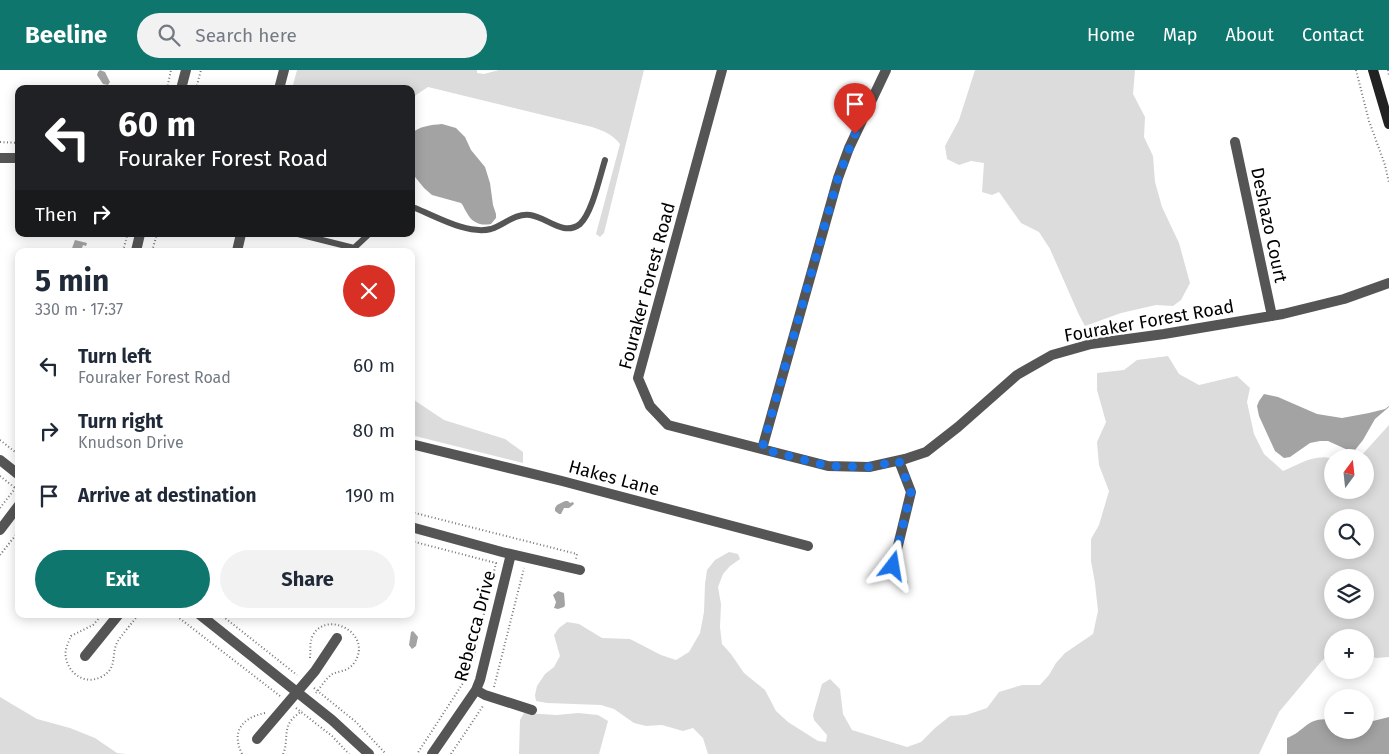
<!DOCTYPE html>
<html lang="en">
<head>
<meta charset="utf-8">
<style>
	body { margin:0; font-family:"Fira Sans",sans-serif; background:#f2f2f3; color:#1f2937; height:100vh; display:flex; flex-direction:column; font-size:19px; white-space:nowrap }
	* { box-sizing:border-box; margin:0 }
	p { font-size:16px; color:#747a83 }
	.icon { flex:none; width:28px; height:28px; fill:none; stroke:currentColor; stroke-width:2; stroke-linecap:round; stroke-linejoin:round }
	.map { position:relative; flex:1; overflow:hidden }
	.drawer { position:absolute; left:15px; top:178px; width:400px; height:370px; display:flex; flex-direction:column; background:#fff; border-radius:10px; box-shadow:0 2px 12px #0003 }
	.drawer>* { flex:none }
	.banner { position:absolute; left:15px; top:15px; width:400px; height:152px; border-radius:10px; box-shadow:0 2px 12px #0003; background:#202124; color:#fff; overflow:hidden }
	.needle { width:32px; rotate:15deg }
	.tools { position:absolute; left:1324px; top:379px; display:grid; gap:10px }
	.tools a { display:grid; place-items:center; width:50px; height:50px; border-radius:50%; background:#fff; box-shadow:0 2px 12px #0003; font-size:25px }
	.pin { position:absolute; display:grid; place-items:center; width:42px; height:42px; color:#fff; margin:-51px -21px; border-radius:50% 50% 50% 0; rotate:-45deg; box-shadow:0 0 5px #0007 }
	.pin .icon { rotate:45deg }
	.me { position:absolute; width:55px; margin:-28px; rotate:14deg; stroke-linejoin:round; filter:drop-shadow(0 0 4px #0008) }
	.turn { display:flex; align-items:center; gap:18px; height:105px; padding:0 20px; font-size:22px }
	.turn .icon { width:65px; height:65px; stroke-width:2.5 }
	.turn b { display:block; font-size:35px; line-height:42px }
	.then { display:flex; align-items:center; height:48px; padding:0 20px; background:#0003; gap:10px; font-size:19px }
	.round { display:grid; place-items:center; flex:none; width:52px; height:52px; border-radius:26px; background:#f2f2f3 }
	.summary { display:flex; align-items:center; justify-content:space-between; height:85px; padding:0 20px }
	h1 { font-size:30px; font-weight:700; line-height:38px }
	.cta { display:flex; gap:10px; margin-top:auto; padding:10px 20px }
	.cta a { flex:1; height:58px; border-radius:30px; background:#0f766e; color:#fff; font-size:20px; font-weight:700; line-height:58px; text-align:center }
	.cta a+a { background:#f2f2f3; color:#1f2937 }
	ul { padding:0; list-style:none }
	li { display:flex; align-items:center; gap:15px; height:65px; padding:0 20px }
	li div { flex:1 }
	li b { display:block; font-size:19px }
	li em { font-style:normal }
	header { display:flex; align-items:center; gap:30px; box-sizing:border-box; height:70px; padding:0 25px; background:#0f766e; color:#fff }
	header strong { font-size:24px }
	nav { display:flex; gap:28px; margin-inline-start:auto; font-size:18px }
	.search { width:350px; height:45px; background:#f2f2f3; display:flex; align-items:center; gap:12px; box-sizing:border-box; padding:0 18px; border-radius:28px; color:#747a83; font-size:19px }
	.map>svg:first-child { display:block }
	.green { fill:#dcdcdc; fill-rule:evenodd }
	.water { fill:#a3a3a3 }
	.lines { fill:none; stroke-linecap:round; stroke-linejoin:round }
	.path { stroke:#777; stroke-width:2; stroke-dasharray:1 2.5; stroke-linecap:butt }
	.lane { stroke:#555; stroke-width:6 }
	.street { stroke:#555; stroke-width:10 }
	.secondary { stroke:#222; stroke-width:10 }
	.route { stroke:#1a73e8; stroke-width:9; stroke-dasharray:0 16.2 }
	.labels { text-anchor:middle; dominant-baseline:central; stroke-width:4.5; stroke-linejoin:round; paint-order:stroke }
	.street-label { font-size:18px; fill:#000; stroke:#fff }
</style>
</head>
<body>
<header>
<strong>Beeline</strong>
<div class="search"><svg class="icon" aria-label="search" viewBox="0 0 24 24"><circle cx="10" cy="10" r="6"/><path d="M15 15l6 6"/></svg>Search here</div>
<nav><a>Home</a><a>Map</a><a>About</a><a>Contact</a></nav>
</header>
<div class="map">
<svg width="1389" height="684" viewBox="0 0 1389 684">
	<rect width="100%" height="100%" fill="#fff"/>
	<path class="green" d="M297,0H477V3L484,4L499,0H644L604,163L600,167L596,164L620,74C612,64 604,61 592,57L428,17L416,25L411,30V19H292Z
		M975,0H1135L1133,24L1145,47L1144,67L1153,86L1155,112L1162,137L1179,173L1190,213L1181,230L1173,236L1156,235L1121,243L1085,256L1079,245L1050,179L1039,162L1021,153L999,122L992,125L982,122L984,93L971,91L959,95L947,89L945,76L959,50Z
		M1168,286L1179,304L1199,315L1237,306L1250,318L1247,332L1254,364L1264,384L1283,401C1298,395 1316,383 1332,389V420H1365V388L1360,387L1389,355V587L1376,588L1365,584V568H1332V580L1320,593L1279,642L1259,684H708L703,668L693,658L683,661L662,655L646,656L634,653L614,639L601,635L547,633L536,631L535,625L537,616L545,604L554,597L560,586L554,565L559,558L567,552L579,554L602,568L630,569L661,585L676,590L689,582L700,563L704,542L705,514L707,500L715,490L729,482L738,484L740,489L730,496L723,504L718,517L721,534L720,557L722,574L731,584L744,603L765,620L776,641L788,652L818,671L826,672L827,665L814,650L813,645L822,614L830,609L840,619L843,644L852,660L907,677L921,672L935,658L950,646L966,645L987,638L999,622L1022,615H1040L1049,605L1056,593L1065,583L1093,564L1098,541L1095,513L1091,491V469L1099,455L1109,421L1099,395L1097,372L1106,352L1097,320V303L1124,300L1137,290ZM1332,448H1365V480H1332ZM1332,508H1365V540H1332Z
		M411,330H414L444,350L505,369L523,382V393L411,365Z
		M0,627L37,649L70,658L95,668L117,683L126,684H0Z
		M524,643L557,645L578,643L598,645L608,651L599,684H519L520,650Z"/>
	<path class="water" d="M100,0L105,2L110,12L108,15L103,14L97,5L98,2Z
		M442,54L456,58L465,67L471,80L485,97L490,113L493,135L496,144V148L491,154C481,156 472,153 467,143C464,139 464,136 461,133L432,125L424,118L411,102V64C419,56 431,55 442,54Z
		M75,170L87,173L86,176L83,175L81,181H71Z
		M1264,324L1278,327L1317,344L1342,348L1369,343L1385,339L1389,336V337L1375,349L1363,370L1355,380L1350,381L1328,371H1320L1310,373L1290,387L1284,388L1275,381L1259,346L1257,336L1259,331Z
		M565,431H568L570,433L573,432L574,434L569,438H564L561,444H559L555,441V438L557,435Z
		M558,521L564,523L565,535L564,537L558,539L554,538L556,532L553,525Z
		M413,561L418,567L416,576L412,579L409,575L411,562Z
		M1389,647V684H1287V668C1306,661 1307,646 1332,650V660H1365V653Z"/>
	<g class="lines">
		<path class="path" d="M1356,0L1369,51L1385,95L1389,113
			M1388,0L1389,6
			M167,19L171,0
			M196,19L201,0
			M0,72L19,73
			M123,181L127,166
			M152,181L157,164
			M0,370L19,385
			M0,406L19,421
			M0,438L17,416
			M411,442L577,484L576,489
			M411,471L496,493L474,586L465,610L417,684
			M0,485L19,461
			M103,544L93,555L71,566C68,573 64,581 66,588C69,604 85,615 101,607C119,598 110,584 118,571C124,562 132,553 139,544
			M174,544L280,626
			M220,544L297,605
			M310,588C311,580 309,573 313,565C328,539 374,565 354,593C347,603 338,600 331,605C325,610 320,618 316,623
			M494,617L524,498
			M314,618L356,652L386,684
			M296,638L332,666L349,684
			M242,684C231,661 242,648 265,643
			M283,684C288,674 284,662 290,652C293,647 298,644 302,641
			M451,684L483,636"/>
		<path class="lane" d="M411,138H415C437,147 468,165 491,159C504,155 515,143 530,145C547,147 563,167 580,154C592,143 600,106 605,90
			M298,164L354,178L369,164"/>
		<path class="street" d="M722,0L638,308L650,336L668,355L828,396L869,397L905,389L926,382L958,357L1017,305L1052,285L1091,274L1164,264L1283,244L1344,229L1389,213
			M181,19L186,0
			M279,19L284,0
			M1235,72L1272,246
			M0,88H19
			M136,181L140,164
			M237,181L241,164
			M411,374L562,411L808,476
			M762,379L838,108L849,78L886,0
			M0,390L19,405
			M899,391L911,422L893,496L903,513
			M411,457L502,482L580,500
			M0,460L19,435
			M199,544L332,650L369,684
			M85,586L119,544
			M476,620L485,625L532,640
			M257,669L315,601L337,568
			M432,684L476,620L480,610L511,484"/>
		<path class="secondary" d="M1373,0L1389,54"/>
	</g>
	<g class="lines">
		<path class="route" d="M855,64L838,108L762,379L828,396L869,397L899,391L911,422L893,496"/>
	</g>
	<g class="labels">
		<g class="street-label">
			<text transform="translate(1269 155) rotate(78)">Deshazo Court</text>
			<text transform="translate(647 216) rotate(-75)">Fouraker Forest Road</text>
			<text transform="translate(1149 251) rotate(-10)">Fouraker Forest Road</text>
			<text transform="translate(614 408) rotate(15)">Hakes Lane</text>
			<text transform="translate(475 556) rotate(-75)">Rebecca Drive</text>
		</g>
	</g>
</svg>
<div class="tools">
<a><svg class="needle" viewBox="-14 -14 28 28"><path d="M0-13l5 13h-10z" fill="#e53935"/><path d="M0 13l5-13h-10z" fill="#747a83"/></svg></a>
<a><svg class="icon" aria-label="search" viewBox="0 0 24 24"><circle cx="10" cy="10" r="6"/><path d="M15 15l6 6"/></svg></a>
<a><svg class="icon" aria-label="layers" viewBox="0 0 24 24"><path d="M12 4l9 5-9 5-9-5zM3 14l9 5 9-5"/></svg></a>
<a>+</a>
<a>−</a>
</div>
<div class="pin" style="left:855px;top:64px;background:#d93025"><svg class="icon" aria-label="arrive" viewBox="0 0 24 24"><path d="M6 21V4h12l-3 4 3 4H6"/></svg></div>
<svg class="me" style="left:893px;top:496px" viewBox="-20 -20 40 40"><path d="M0-17L14 15 0 8-14 15z" fill="#1a73e8" stroke="#fff" stroke-width="4"/></svg>
<div class="banner">
<div class="turn"><svg class="icon" aria-label="left" viewBox="0 0 24 24"><path d="M17 20v-9H6M10 6l-5 5 5 5"/></svg><div><b>60 m</b>Fouraker Forest Road</div></div>
<div class="then">Then<svg class="icon" aria-label="right" viewBox="0 0 24 24"><path d="M7 20v-9h11M14 6l5 5-5 5"/></svg></div>
</div>
<section class="drawer">
<div class="summary"><div><h1>5 min</h1><p>330 m · 17:37</p></div><a class="round" style="background:#d93025;color:#fff"><svg class="icon" aria-label="close" viewBox="0 0 24 24"><path d="M6 6l12 12M18 6L6 18"/></svg></a></div>
<ul>
<li><svg class="icon" aria-label="left" viewBox="0 0 24 24"><path d="M17 20v-9H6M10 6l-5 5 5 5"/></svg><div><b>Turn left</b><p>Fouraker Forest Road</p></div><em>60 m</em></li>
<li><svg class="icon" aria-label="right" viewBox="0 0 24 24"><path d="M7 20v-9h11M14 6l5 5-5 5"/></svg><div><b>Turn right</b><p>Knudson Drive</p></div><em>80 m</em></li>
<li><svg class="icon" aria-label="arrive" viewBox="0 0 24 24"><path d="M6 21V4h12l-3 4 3 4H6"/></svg><div><b>Arrive at destination</b></div><em>190 m</em></li>
</ul>
<div class="cta"><a>Exit</a><a>Share</a></div>
</section>
</div>
</body>
</html>
